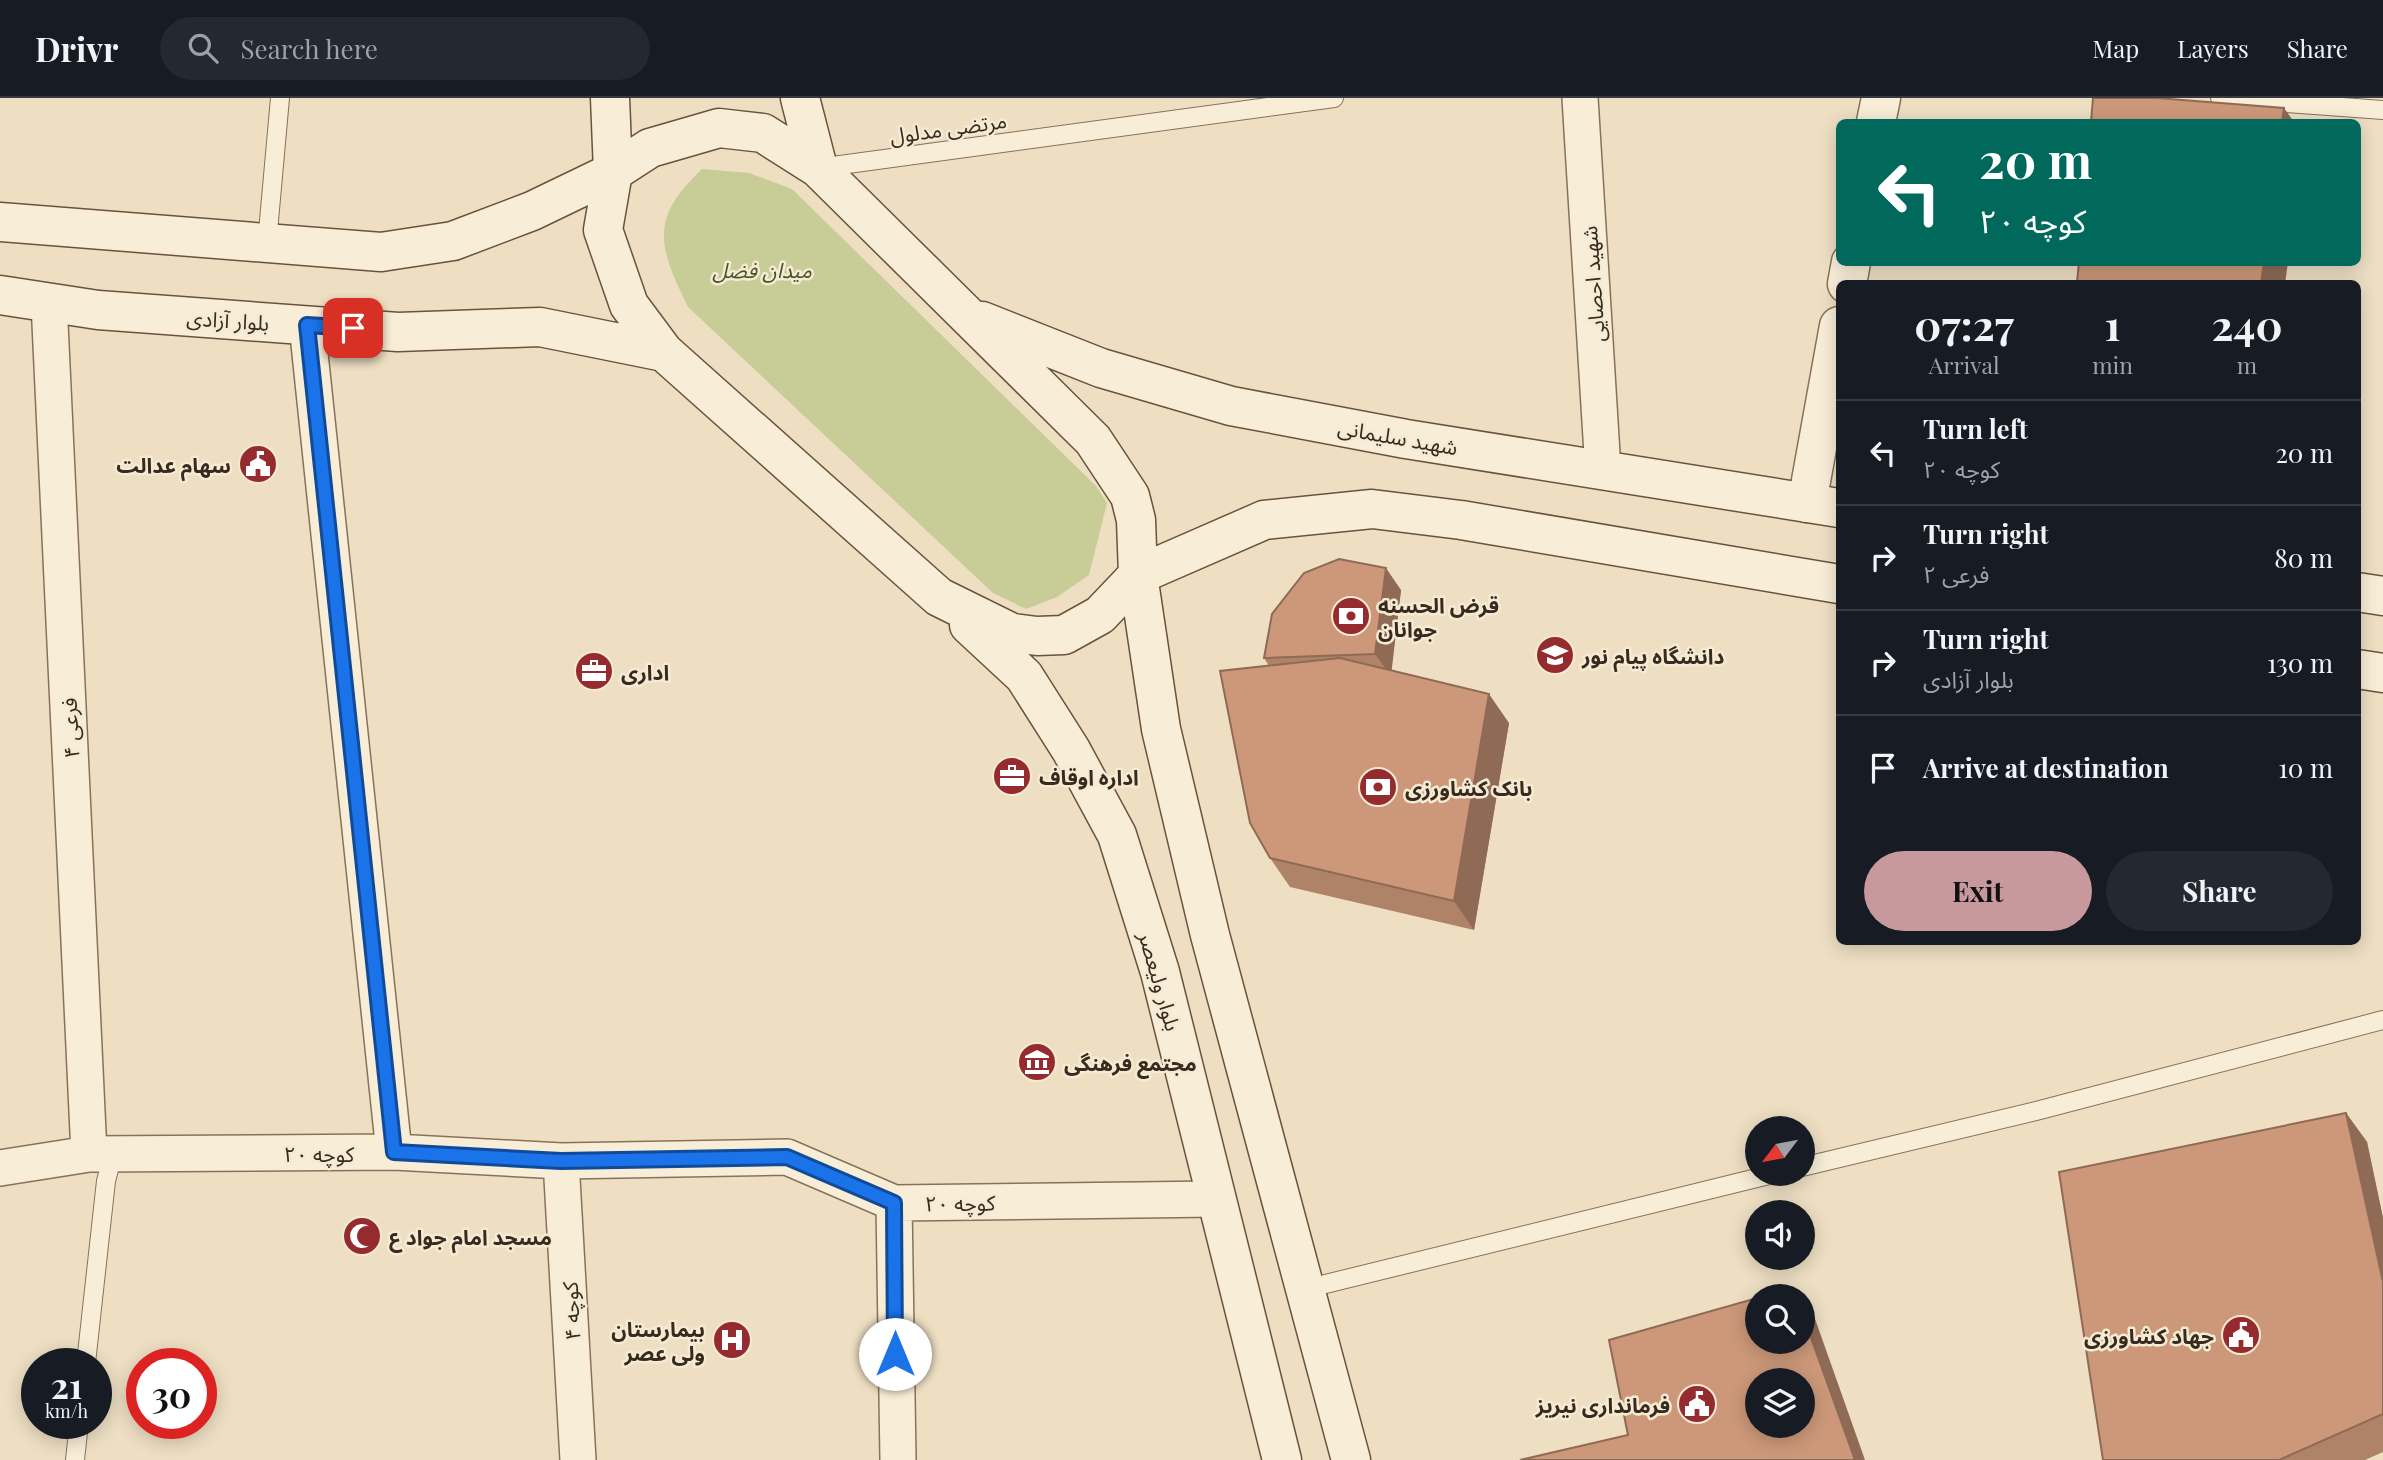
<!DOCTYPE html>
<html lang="en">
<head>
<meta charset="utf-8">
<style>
	body { margin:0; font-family:"Playfair Display","Noto Sans Arabic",serif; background:#242831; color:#f1f3f6; height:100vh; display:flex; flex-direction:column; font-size:26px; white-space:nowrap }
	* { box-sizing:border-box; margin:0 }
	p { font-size:23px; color:#9ea1a6 }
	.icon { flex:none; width:38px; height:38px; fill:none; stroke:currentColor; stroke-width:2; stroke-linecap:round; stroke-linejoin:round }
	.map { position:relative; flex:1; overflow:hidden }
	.side { position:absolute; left:1836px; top:182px; width:525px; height:665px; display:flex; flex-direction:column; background:#171b24; border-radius:10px; box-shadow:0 4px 18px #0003 }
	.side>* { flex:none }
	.top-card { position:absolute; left:1836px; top:21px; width:525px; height:147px; border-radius:10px; box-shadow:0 4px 18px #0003; background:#00695c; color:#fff; overflow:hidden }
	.needle { width:46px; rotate:238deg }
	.fabs { position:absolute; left:1745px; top:1018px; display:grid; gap:14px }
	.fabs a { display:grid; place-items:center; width:70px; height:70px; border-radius:50%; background:#171b24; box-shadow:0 4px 18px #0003; font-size:35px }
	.speed { position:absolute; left:21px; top:1250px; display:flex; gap:14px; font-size:35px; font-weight:700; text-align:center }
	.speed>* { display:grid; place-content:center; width:91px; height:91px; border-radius:50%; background:#171b24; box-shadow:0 4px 18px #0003; line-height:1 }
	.speed small { font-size:18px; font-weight:400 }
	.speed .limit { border:10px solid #d22; background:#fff; color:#111 }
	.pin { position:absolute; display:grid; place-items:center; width:60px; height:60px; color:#fff; margin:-30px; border-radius:14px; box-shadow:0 4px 10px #0006 }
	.me { position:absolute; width:77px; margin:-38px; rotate:0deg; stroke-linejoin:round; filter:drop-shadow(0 0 5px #0008) }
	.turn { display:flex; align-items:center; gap:24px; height:147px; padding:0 28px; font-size:32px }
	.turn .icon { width:91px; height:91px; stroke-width:2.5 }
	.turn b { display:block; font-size:49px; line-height:60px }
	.eta { display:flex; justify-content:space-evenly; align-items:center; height:119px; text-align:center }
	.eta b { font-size:42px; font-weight:700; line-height:49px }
	.primary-button { display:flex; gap:14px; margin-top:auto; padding:14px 28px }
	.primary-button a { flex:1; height:80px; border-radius:42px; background:#c8999c; color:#111; font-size:28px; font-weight:700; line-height:80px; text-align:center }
	.primary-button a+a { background:#242831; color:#f1f3f6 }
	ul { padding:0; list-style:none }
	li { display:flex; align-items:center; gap:21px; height:105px; padding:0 28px; border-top:2px solid #363941 }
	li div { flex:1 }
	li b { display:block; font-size:26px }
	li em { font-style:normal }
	header { display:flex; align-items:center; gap:42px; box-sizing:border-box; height:98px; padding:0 35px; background:#171b24; border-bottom:2px solid #363941 }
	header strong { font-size:33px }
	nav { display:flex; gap:38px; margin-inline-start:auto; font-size:24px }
	.search { width:490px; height:63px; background:#242831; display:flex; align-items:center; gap:18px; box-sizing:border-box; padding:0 24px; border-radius:38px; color:#9ea1a6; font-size:26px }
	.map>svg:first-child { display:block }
	.green { fill:#c8cc97 }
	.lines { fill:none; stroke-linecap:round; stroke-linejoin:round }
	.service-casing { stroke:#88715a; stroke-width:20 }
	.minor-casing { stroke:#88715a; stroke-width:38 }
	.tertiary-casing { stroke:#88715a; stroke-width:41 }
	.secondary-casing { stroke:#6a523d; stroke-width:41 }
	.service { stroke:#f8edd7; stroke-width:18 }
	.minor { stroke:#f8edd7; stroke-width:35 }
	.tertiary { stroke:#f8edd7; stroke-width:38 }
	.secondary { stroke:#f8edd7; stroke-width:38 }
	.wall { fill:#af8368 }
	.shaded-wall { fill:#8f6a55 }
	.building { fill:#cc9879; stroke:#8f6a55; stroke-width:2; fill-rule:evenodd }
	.route-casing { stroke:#114b97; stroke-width:18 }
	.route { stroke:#1a73e8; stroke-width:12 }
	.labels { text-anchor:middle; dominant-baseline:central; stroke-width:5; stroke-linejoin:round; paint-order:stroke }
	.street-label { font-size:21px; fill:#382a1e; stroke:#f5ead3 }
	.park-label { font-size:21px; font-style:italic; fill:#4a5425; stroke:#f5ead3 }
	.poi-label { font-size:21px; font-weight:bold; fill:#382a1e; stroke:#f5ead3; text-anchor:start }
</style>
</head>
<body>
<header>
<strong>Drivr</strong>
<div class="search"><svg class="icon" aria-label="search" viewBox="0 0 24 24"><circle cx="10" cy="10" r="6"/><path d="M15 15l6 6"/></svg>Search here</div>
<nav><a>Map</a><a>Layers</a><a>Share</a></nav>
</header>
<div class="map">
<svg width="2383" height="1362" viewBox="0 0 2383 1362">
	<rect width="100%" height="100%" fill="#eedfc3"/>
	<path class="green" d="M702,71L749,75L792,91L1096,388L1107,405L1089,477L1057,499L1026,511L993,495L688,209C658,148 649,121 702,71Z"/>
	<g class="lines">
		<defs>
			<path id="service" d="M2220,0L2383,12
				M818,70L1334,0
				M267,145L280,0
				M1802,1069L2040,1012L2383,922
				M1305,1191L1773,1076
				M86,1265L106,1083L113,1056
				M75,1362L79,1325"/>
			<path id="minor" d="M1580,0L1603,372
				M49,204L89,1056
				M307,227L394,1054
				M561,1063L578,1362
				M0,1070L89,1056L394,1054L561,1063L787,1059L894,1105L1217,1101
				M894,1105L898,1362"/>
			<path id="tertiary" d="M1876,24L1881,0
				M1847,186L1851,164
				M1807,405L1839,228"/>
			<path id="secondary" d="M800,0L818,70
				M719,30L763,35L818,70L1093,342L1130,398L1136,422L1138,477L1100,517L1064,537L1037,538L1012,535L939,499L664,254L629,207L603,132L613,74L650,50Z
				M0,124L381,154L453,143L532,113L613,74L610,0
				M0,197L98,212L398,234L540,229L664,254
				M982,223L1101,270L1231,308L1406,341L1839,410
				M2357,494L2383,498
				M969,527L1024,578L1071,652L1117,737L1160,874L1282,1362
				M2357,571L2383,575
				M1351,1362L1210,837L1161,631L1138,477L1264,422L1372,411L1461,422L1839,486"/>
		</defs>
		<use href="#service" class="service-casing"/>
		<use href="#minor" class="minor-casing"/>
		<use href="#tertiary" class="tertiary-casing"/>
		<use href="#secondary" class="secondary-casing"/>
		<use href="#service" class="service"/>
		<use href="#minor" class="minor"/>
		<use href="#tertiary" class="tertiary"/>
		<use href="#secondary" class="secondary"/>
	</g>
	<path class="wall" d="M1401,492L1391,573L1509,625L1474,832L1290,789L1270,760L1269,568L1264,560Z
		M2346,1015L2367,1044L2383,1120V1354L2365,1362H2103Z"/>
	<path class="shaded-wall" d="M2284,10L2294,24H2282Z
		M2264,164H2288L2285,186H2261Z
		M1386,470L1401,492L1391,578L1375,556Z
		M1489,596L1509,625L1474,832L1454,803Z
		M2346,1015L2367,1044L2383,1120V1184Z
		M1802,1203L1814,1218L1865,1362H1855L1802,1215Z"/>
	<path class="building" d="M2093,0H2157L2284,10L2282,24H2091Z
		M2079,164H2264L2261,186H2088L2077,184Z
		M1339,461L1386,470L1375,556L1264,560L1272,516L1304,475Z
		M1340,560L1489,596L1454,803L1270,760L1250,725L1220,573Z
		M2346,1015L2383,1184V1316L2279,1362H2103L2059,1074Z
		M1793,1190L1797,1199H1762Z
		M1757,1200V1244H1802V1215L1855,1362H1520L1628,1337L1609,1242ZM1757,1283H1802V1328H1757Z"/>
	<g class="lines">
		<defs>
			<path id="route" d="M353,230L307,227L394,1054L561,1063L787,1059L894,1105L895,1256"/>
		</defs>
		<use href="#route" class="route-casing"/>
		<use href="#route" class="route"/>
	</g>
	<defs>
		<symbol id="civic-disc" viewBox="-11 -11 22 22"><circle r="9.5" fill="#962b2f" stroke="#f5ead3"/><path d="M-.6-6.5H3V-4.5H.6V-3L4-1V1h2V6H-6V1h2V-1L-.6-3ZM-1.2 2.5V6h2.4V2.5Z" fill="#fff"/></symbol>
		<symbol id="bank-disc" viewBox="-11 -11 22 22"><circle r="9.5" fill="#962b2f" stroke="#f5ead3"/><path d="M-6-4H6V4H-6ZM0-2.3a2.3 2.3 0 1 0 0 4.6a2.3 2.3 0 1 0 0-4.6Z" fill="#fff"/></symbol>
		<symbol id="university-disc" viewBox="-11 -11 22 22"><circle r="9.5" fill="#962b2f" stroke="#f5ead3"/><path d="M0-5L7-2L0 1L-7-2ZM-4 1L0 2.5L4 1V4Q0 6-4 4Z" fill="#fff"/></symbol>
		<symbol id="office-disc" viewBox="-11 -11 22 22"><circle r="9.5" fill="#962b2f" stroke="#f5ead3"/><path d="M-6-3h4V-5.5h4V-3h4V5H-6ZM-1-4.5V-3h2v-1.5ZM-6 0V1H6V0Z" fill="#fff"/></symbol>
		<symbol id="museum-disc" viewBox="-11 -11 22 22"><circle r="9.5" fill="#962b2f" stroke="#f5ead3"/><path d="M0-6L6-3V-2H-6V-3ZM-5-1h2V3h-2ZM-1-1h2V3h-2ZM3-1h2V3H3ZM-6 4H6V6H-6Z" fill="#fff"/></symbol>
		<symbol id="mosque-disc" viewBox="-11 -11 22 22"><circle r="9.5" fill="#962b2f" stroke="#f5ead3"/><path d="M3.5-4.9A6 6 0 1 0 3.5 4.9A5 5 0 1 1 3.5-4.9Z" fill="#fff"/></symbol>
		<symbol id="hospital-disc" viewBox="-11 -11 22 22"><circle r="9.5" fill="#962b2f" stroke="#f5ead3"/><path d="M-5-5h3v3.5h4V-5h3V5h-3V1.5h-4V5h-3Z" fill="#fff"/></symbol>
	</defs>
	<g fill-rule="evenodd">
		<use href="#civic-disc" x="236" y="344" width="44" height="44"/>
		<use href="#bank-disc" x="1329" y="496" width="44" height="44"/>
		<use href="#university-disc" x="1533" y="535" width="44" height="44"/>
		<use href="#office-disc" x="572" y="551" width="44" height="44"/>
		<use href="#office-disc" x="990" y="656" width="44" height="44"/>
		<use href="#bank-disc" x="1356" y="667" width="44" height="44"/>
		<use href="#museum-disc" x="1015" y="942" width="44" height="44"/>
		<use href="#mosque-disc" x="340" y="1116" width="44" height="44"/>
		<use href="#civic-disc" x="2219" y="1215" width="44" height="44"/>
		<use href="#hospital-disc" x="710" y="1220" width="44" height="44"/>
		<use href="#civic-disc" x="1675" y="1284" width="44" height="44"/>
	</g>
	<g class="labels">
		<g class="street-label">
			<text transform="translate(948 29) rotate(-8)">مرتضی مدلول</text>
			<text transform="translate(1592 186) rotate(-94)">شهید احصایی</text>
			<text transform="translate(228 221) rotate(4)">بلوار آزادی</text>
			<text transform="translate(1398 338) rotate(10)">شهید سلیمانی</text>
			<text transform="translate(69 630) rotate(-93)">فرعی ۴</text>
			<text transform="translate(1161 883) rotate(74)">بلوار ولیعصر</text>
			<text x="319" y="1055">کوچه ۲۰</text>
			<text transform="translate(960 1104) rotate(-1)">کوچه ۲۰</text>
			<text transform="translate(570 1213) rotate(-93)">کوچه ۴</text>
		</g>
		<g class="park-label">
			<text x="762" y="171">میدان فضل</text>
		</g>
		<g class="poi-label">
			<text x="231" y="366" text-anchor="end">سهام عدالت</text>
			<text x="1378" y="506">قرض الحسنه<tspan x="1378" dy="24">جوانان</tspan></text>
			<text x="1582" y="557">دانشگاه پیام نور</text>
			<text x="621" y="573">اداری</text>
			<text x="1039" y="678">اداره اوقاف</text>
			<text x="1405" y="689">بانک کشاورزی</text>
			<text x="1064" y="964">مجتمع فرهنگی</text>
			<text x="389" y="1138">مسجد امام جواد ع</text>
			<text x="705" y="1230" text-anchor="end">بیمارستان<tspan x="705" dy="24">ولی عصر</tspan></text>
			<text x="2214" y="1237" text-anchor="end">جهاد کشاورزی</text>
			<text x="1670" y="1306" text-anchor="end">فرمانداری نیریز</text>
		</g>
	</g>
</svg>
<div class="fabs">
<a><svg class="needle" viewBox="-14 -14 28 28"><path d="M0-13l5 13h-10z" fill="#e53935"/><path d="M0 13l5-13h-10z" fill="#9ea1a6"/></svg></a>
<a><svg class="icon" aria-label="sound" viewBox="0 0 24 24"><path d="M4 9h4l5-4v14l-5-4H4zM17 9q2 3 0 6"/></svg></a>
<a><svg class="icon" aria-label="search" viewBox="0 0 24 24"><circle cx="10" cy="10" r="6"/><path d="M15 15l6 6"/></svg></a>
<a><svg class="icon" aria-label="layers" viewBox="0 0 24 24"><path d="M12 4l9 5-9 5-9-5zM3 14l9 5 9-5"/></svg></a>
</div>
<div class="speed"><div>21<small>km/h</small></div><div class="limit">30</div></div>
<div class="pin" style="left:353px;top:230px;background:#d93025"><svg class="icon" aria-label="arrive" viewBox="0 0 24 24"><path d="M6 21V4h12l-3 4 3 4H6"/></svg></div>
<svg class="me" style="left:895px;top:1256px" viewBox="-20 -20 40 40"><circle r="19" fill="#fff"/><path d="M0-13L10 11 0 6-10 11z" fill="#1a73e8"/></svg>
<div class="top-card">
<div class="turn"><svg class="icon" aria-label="left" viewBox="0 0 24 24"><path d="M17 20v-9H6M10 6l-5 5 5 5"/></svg><div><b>20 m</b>کوچه ۲۰</div></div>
</div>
<section class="side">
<div class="eta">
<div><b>07:27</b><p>Arrival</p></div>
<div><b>1</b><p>min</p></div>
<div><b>240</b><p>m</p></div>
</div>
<ul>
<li><svg class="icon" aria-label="left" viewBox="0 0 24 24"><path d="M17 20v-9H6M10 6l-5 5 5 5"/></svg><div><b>Turn left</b><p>کوچه ۲۰</p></div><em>20 m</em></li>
<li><svg class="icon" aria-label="right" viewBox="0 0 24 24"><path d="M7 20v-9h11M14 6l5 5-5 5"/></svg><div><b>Turn right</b><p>فرعی ۲</p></div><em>80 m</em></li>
<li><svg class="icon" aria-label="right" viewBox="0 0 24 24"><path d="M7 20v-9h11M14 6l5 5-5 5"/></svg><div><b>Turn right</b><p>بلوار آزادی</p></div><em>130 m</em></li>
<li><svg class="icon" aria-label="arrive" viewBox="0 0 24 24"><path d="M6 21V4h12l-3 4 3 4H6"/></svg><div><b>Arrive at destination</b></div><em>10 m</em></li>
</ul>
<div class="primary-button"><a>Exit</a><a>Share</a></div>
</section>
</div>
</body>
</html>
